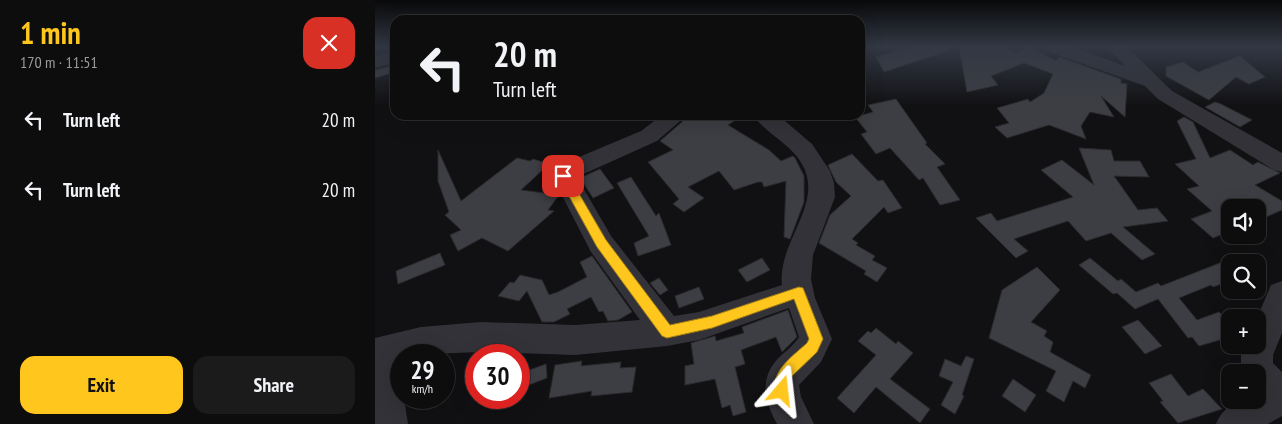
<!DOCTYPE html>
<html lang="en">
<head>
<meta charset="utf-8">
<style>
	body { margin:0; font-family:"PT Sans Narrow",sans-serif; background:#1b1b1c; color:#f1f3f6; height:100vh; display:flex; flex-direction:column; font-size:19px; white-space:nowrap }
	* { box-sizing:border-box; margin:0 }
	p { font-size:16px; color:#9a9c9e }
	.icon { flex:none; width:28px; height:28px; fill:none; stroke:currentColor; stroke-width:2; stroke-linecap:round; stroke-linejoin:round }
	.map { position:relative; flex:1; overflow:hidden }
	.details { display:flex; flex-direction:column; background:#0d0d0e; width:375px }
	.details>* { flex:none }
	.top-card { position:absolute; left:15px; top:15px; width:475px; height:105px; border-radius:15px; box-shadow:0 5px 20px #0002,0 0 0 1px #2d2d2e; background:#0d0d0e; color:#f1f3f6; overflow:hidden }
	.tools { position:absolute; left:846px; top:199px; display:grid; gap:10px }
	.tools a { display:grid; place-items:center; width:45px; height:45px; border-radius:10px; background:#0d0d0e; box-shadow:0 5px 20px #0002,0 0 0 1px #2d2d2e; font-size:25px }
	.speed { position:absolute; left:15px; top:344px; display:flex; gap:10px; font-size:25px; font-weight:700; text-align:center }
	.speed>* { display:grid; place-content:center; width:65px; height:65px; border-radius:50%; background:#0d0d0e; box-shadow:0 5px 20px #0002,0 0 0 1px #2d2d2e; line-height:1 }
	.speed small { font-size:12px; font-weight:400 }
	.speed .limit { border:8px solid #d22; background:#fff; color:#111 }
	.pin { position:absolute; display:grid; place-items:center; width:42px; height:42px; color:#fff; margin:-21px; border-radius:10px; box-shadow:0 2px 8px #0006 }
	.me { position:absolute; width:55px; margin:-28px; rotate:17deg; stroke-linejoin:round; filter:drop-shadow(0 0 4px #0008) }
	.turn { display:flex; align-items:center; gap:18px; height:105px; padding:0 20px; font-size:22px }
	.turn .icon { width:65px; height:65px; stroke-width:2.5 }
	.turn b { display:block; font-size:35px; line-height:42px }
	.round { display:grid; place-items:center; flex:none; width:52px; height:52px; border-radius:15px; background:#1b1b1c }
	.headline { display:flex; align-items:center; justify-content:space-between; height:85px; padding:0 20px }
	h1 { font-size:30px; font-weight:800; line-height:38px; color:#ffc61d }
	.action { display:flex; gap:10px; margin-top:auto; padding:10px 20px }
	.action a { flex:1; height:58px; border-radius:15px; background:#ffc61d; color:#111; font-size:20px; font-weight:800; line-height:58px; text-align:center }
	.action a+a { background:#1b1b1c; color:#f1f3f6 }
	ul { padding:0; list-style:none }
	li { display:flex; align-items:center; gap:15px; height:70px; padding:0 20px }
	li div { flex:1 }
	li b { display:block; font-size:19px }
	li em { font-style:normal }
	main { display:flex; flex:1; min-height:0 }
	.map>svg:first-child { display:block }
	.building { fill:#3d3e43; stroke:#2b2b2f }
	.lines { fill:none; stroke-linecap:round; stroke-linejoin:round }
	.minor { fill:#323238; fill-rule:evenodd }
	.route { fill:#ffc61d; stroke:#a68113 }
</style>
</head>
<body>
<main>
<section class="details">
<div class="headline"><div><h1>1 min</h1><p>170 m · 11:51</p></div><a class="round" style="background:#d93025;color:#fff"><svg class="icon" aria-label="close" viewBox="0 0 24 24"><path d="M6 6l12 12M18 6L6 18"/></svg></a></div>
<ul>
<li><svg class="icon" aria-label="left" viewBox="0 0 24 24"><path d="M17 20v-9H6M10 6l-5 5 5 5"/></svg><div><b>Turn left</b></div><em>20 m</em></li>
<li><svg class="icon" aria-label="left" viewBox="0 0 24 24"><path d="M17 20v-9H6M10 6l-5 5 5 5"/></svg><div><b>Turn left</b></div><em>20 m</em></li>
</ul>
<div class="action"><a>Exit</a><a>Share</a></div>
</section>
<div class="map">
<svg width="907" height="424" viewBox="0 0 907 424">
	<rect width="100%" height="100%" fill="#111113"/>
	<path class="building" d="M538,47H574L575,50L509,72L501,57Z
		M584,47H629L640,53L654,47L681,61L684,57L746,79V83L752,84L750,117L726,96L739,117L715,112L706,126L711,139L674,125L632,138L620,127L634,123L622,108L653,99L655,102L669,93L678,74L649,63L616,76L623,85L592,92Z
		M865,56L890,77L874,84L861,77L834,100L791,76V67L808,62L823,72Z
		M20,65V72L0,78V70Z
		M521,99L552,143L550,144L570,164L562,167L585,200L565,205L548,178L544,180L515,148L501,154L486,134L492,132L480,117L498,112L493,105Z
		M840,102L846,104L877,120L865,127L830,107Z
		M315,115H368L353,125L394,150L406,161L418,156L420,158L429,176V202L415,239L409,237L411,181L389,187L387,182H383L359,190L344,171L313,187L329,198L309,212L298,204L304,199L273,162L298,150L285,141Z
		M809,117L818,122L835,158L855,150L878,165L883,162L905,173L880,185L907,201V210L891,217L882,212V208H855V231L838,238L816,219L837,211L812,189L824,186L800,164L821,159L802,121Z
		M704,148L736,150L739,161H765L774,177L739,176L763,210L782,208L793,221L748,227L780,254L767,260L736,233L711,241L693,221L639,239L653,251L641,258L601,218L616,213L622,221L698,197L666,170L687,160L719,185Z
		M63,150L86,201L142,158L155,161L158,159L174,164L146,190L184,195L173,210L179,211L133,251L107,238L83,251L75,235L86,230L70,215L74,212L63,181Z
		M477,154L503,181L508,180L527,208L513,213L509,207L477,239L483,243L481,245L500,256L497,260L512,268L502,282L489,274L491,271L444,243L455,215L476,196L461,182L453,165Z
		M225,169L239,188L218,198L205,178Z
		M256,177L281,216L284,213L296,245L263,256L259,243L274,236L242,183Z
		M65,253L70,265L23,284L21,271Z
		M217,256L257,312L243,320L233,321L228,311L224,312L216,297L192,309L195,314L179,322H167L152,291L144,301L123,296L135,282L139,283L145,275L167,280L174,295L183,292L212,277L205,262Z
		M387,258L395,270L372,282L363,270Z
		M715,258L743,281L746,279L761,292L783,283L786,286L855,259V281L838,287L836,285L804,298L822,320L844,312L855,323V337L824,346L817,337L813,338L783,299L760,309L742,293L738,294L704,265Z
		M662,267L685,290L656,322L672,331L669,336L678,342L675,352L716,375L710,388L698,381L689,402L671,391L681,371L614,338L627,290Z
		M284,278L293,290L285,295L275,283Z
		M324,287L329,299L304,308L300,296Z
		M413,310L422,337L407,352L401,337L366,350L370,364L360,367L371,412L358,416L355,405L347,408L340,379L310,385V366L319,364L316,343L340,336L341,341L369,333L367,327Z
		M763,320L787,346L770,354L747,327Z
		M501,328L521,344L523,341L538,353L515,379L555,409L545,423L501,387L479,413L462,398L501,355L483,341L493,331L496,333Z
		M591,356L599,359L587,395L589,396L580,414L566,405L578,382L564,376L570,359L586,366Z
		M207,361L206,366L246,362L245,368L261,367L257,392L216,396L217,391L174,398L180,365Z
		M171,364L172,378L146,388V373Z
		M796,374L813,396L828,389L847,409L803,423L785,402L788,401L774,383Z
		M638,379L661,395L650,412L627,396Z"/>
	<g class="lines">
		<path class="minor" d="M670,47H697L750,66L732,47H752L797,91L907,153V172L899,170L783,99L770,86L672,51Z
			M20,51V63L0,68V56Z
			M287,115H312L282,141L202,177L236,236L299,316L324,312L407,285C402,242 450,204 427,164C415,143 391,134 378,115H403L437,144L455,171L459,183L460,197L438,255L436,279L440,298L457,339L446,362L424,385L426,397L439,424H402C391,404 384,382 400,362C407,353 418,347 424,337L414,308L324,340L292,346L200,355L106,352L26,355V362H24L26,398H29L33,424H0V338L46,327L106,322L200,325L265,320L216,252L177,176L185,165L266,131Z
			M907,281V333L898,355V363L907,372V416L893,424H841C849,405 863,400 882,400V372H866V355L870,345H882V318L896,285Z"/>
	</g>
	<linearGradient id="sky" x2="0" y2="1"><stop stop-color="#09090a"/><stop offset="0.44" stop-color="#323844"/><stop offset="1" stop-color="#323844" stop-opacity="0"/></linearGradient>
	<rect width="907" height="106" fill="url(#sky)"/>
	<path class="route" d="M188,172L192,173L231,240L295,325L337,316L424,287L428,288L448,339L442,352L416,377L413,397L407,399L402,397C392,373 417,357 432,343L434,339L419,299L337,328L292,338L287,336L222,247L183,176Z"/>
</svg>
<div class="tools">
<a><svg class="icon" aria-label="sound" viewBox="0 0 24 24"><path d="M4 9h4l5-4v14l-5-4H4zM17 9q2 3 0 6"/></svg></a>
<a><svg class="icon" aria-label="search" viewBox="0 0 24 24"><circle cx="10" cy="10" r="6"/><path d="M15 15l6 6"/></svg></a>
<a>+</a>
<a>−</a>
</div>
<div class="speed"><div>29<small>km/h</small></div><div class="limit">30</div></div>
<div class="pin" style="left:188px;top:176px;background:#d93025"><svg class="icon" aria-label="arrive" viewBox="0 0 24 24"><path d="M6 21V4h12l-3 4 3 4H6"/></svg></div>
<svg class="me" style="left:407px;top:391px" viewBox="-20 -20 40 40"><path d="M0-17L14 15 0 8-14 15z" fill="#ffc61d" stroke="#fff" stroke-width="4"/></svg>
<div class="top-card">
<div class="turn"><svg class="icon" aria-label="left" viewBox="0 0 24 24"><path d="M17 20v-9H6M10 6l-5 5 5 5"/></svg><div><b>20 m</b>Turn left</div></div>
</div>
</div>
</main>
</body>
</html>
